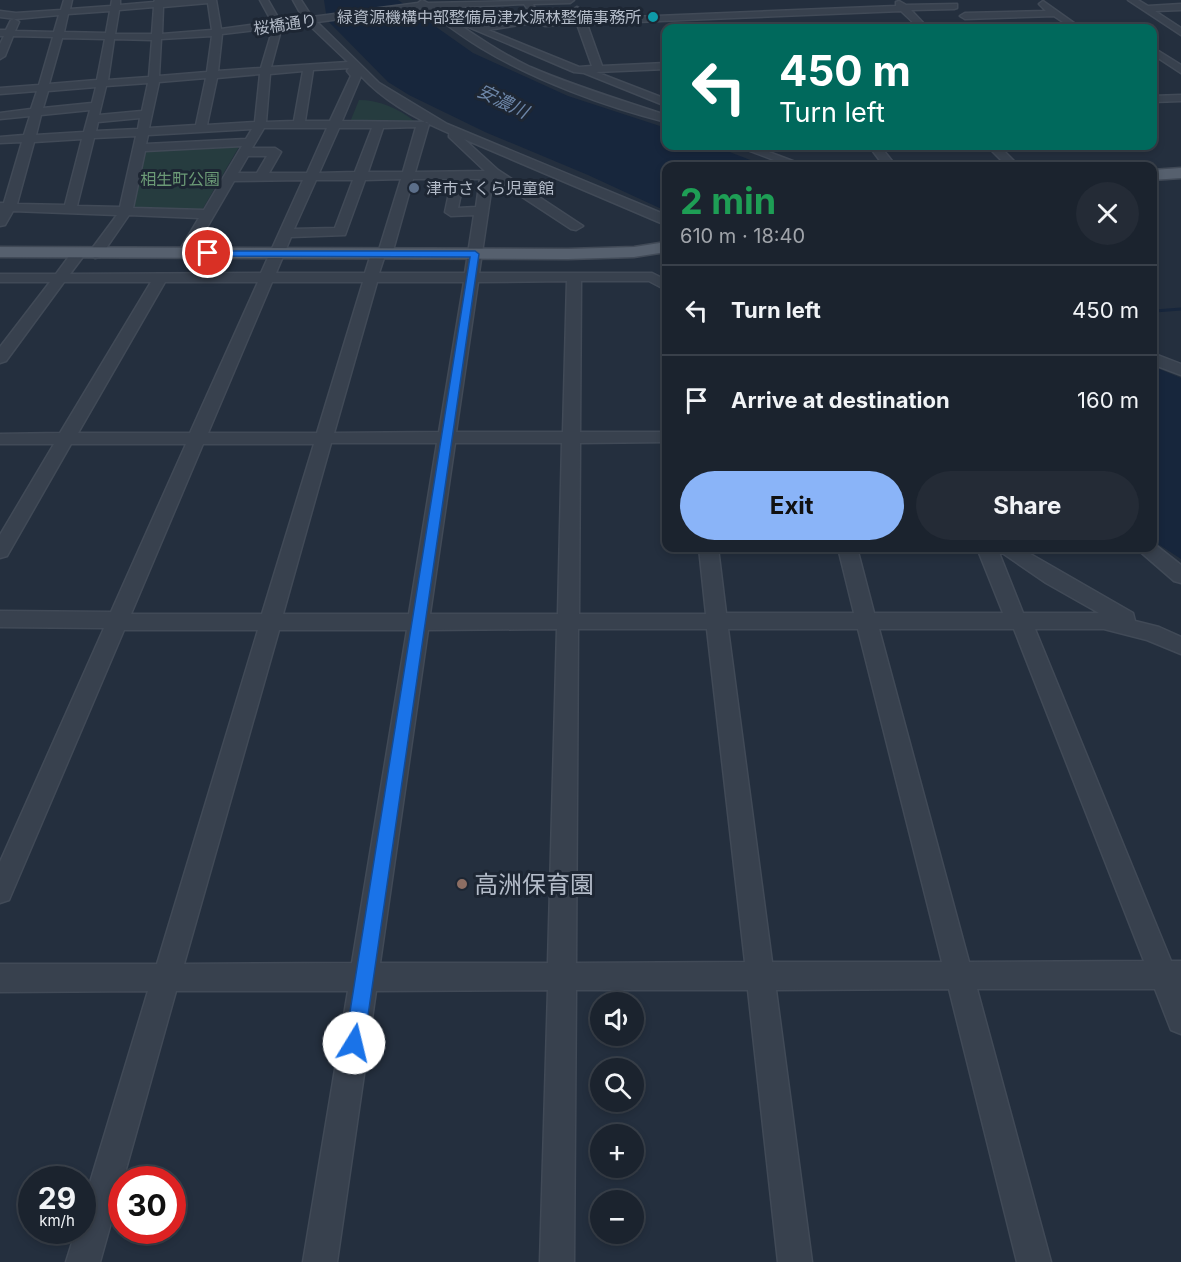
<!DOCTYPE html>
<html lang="en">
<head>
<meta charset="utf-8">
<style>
	body { margin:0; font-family:Inter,"Noto Sans JP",sans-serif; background:#242b36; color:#f1f3f6; height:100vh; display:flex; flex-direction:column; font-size:22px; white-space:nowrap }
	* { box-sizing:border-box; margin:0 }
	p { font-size:20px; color:#a0a4aa }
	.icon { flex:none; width:33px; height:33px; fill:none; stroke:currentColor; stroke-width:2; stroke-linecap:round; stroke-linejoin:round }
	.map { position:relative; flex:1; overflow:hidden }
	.sheet { position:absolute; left:662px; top:162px; width:495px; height:390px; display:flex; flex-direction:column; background:#1b232e; border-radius:12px; box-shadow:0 3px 9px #0003,0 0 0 2px #39404a }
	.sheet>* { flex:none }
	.top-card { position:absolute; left:662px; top:24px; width:495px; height:126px; border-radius:12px; box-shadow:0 3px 9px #0003,0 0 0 2px #39404a; background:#00695c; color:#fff; overflow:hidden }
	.controls { position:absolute; left:590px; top:992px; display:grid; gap:12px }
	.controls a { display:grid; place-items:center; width:54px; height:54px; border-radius:50%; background:#1b232e; box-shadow:0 3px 9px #0003,0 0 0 2px #39404a; font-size:30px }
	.speed { position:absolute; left:18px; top:1166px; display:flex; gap:12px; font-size:30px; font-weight:700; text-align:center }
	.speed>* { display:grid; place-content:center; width:78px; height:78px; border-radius:50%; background:#1b232e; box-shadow:0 3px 9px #0003,0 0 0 2px #39404a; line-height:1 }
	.speed small { font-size:15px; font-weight:400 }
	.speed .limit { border:9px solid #d22; background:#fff; color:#111 }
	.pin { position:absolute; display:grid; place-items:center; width:51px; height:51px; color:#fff; margin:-26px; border:3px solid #fff; border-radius:50%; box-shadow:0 2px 6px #0007 }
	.me { position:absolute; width:66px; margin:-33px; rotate:9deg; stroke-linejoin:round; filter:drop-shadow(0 0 4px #0008) }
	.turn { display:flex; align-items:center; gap:21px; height:126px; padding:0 18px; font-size:27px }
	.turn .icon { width:78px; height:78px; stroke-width:2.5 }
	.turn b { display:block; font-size:42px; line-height:51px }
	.round { display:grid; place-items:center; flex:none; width:63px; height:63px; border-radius:32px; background:#242b36 }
	.head { display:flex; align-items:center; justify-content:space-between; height:102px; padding:0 18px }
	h1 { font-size:36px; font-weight:700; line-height:45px; color:#1e9e55 }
	.button { display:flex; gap:12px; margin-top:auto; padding:12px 18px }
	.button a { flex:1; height:69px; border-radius:36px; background:#8ab4f8; color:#111; font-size:24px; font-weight:700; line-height:69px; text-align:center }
	.button a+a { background:#242b36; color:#f1f3f6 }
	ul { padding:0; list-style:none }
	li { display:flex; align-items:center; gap:18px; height:90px; padding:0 18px; border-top:2px solid #39404a }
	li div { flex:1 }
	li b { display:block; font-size:22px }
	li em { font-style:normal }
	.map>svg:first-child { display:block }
	.green { fill:#263c3f }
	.water { fill:#17263c }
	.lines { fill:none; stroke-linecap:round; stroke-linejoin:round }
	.stream-far1 { stroke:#17263c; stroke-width:3 }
	.stream { stroke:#17263c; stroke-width:4.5 }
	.minor-casing { stroke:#414a57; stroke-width:3 }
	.major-casing { stroke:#414a57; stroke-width:3 }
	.minor { fill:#38414e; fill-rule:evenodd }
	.major { fill:#56606e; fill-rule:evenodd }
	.route { fill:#1a73e8; stroke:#114b97; stroke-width:1.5 }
	.culture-dot { fill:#0f9aa8; stroke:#1d2633; stroke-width:2 }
	.service-dot { fill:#5c6f8a; stroke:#1d2633; stroke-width:2 }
	.education-dot { fill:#8d6e63; stroke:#1d2633; stroke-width:2 }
	.labels { text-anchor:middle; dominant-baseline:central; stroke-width:6; stroke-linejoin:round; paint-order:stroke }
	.far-poi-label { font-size:16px; fill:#b4bcc9; stroke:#1d2633; text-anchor:end }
	.far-street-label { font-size:16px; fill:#b4bcc9; stroke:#1d2633 }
	.far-park-label { font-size:16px; fill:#6b9a76; stroke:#1d2633 }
	.far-water-label { font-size:18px; font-style:italic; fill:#6d86a8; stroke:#1d2633 }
	.near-poi-label { font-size:24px; fill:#b4bcc9; stroke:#1d2633; text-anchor:start }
</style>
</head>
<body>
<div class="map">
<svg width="1181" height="1262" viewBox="0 0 1181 1262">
	<rect width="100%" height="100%" fill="#242f3e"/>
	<path class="green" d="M359,100C379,100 398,108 414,121L350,122Z
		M240,145L202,210L134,207L146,150Z"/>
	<path class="water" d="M324,0H398L473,53L568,96L666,128V146H714L766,166H666V211L588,175L485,132L409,95L388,82L327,20Z
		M1152,366L1181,378V559L1152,540Z"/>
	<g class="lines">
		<path class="stream-far1" d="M1155,311L1181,309
			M1152,318L1154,320"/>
		<path class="stream" d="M1152,319L1155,322"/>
		<defs>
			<path id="minor" d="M64,0H72L70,9L111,6L112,0H120V5L154,2L155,0H216L221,29L272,22L260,0H268L280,21L303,18L293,0H301L312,17L418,3L422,0L428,3L574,0L570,3L533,4L536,11L547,20L576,19L572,10L577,7L582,10L585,19L896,6V2L899,1L906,5L957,4V8L954,9L911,10L928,28H919L901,11L587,24L602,66L666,63V69L596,72L666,99V106L584,73L574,72L464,25L469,22L479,26L533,17L524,4L435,8C466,29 496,51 530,67C574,86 620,100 666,115V122C606,107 534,80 481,48C461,36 443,22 424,8L317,22L379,83L447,124L666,215V224L661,223L464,139L498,170L583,226L576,230L571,229L493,178L479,273H652L666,280V290L649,281H581L580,432H666V442L580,443L579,614H706L699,548H718L726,613H854L838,548H857L874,613H1003L977,548H1020L1133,613L1135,621L1159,627L1181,637V654L1147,640L1104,629H1035L1171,961H1181V1034L1171,1030L1155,989H977L1051,1262H1017L949,989L776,990L812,1262H778L748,990H576L574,1262H540L548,990L376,991L337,1262H303L348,991H176L100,1262H66L76,1230H82V1209L148,991L0,992V964H157L258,630H124L9,900L0,903V862L104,628L0,627V611L111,612L186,444H71L7,556L0,558V535L54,444H0V434L60,433L151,282H64L6,361L0,363V347L50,282H0V274H56L73,251L78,250L85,254L70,274L261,273L303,180L234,181L192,253L185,257L178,253L199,218L129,215L100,257L95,258L88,254L117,215L13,211L5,225L0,226V203H4L22,142L0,143V137L24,135L30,116L0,119V113L31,109L37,91L0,94V88L39,85L53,37L13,36L5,56L0,59V44L4,36H0V30H6L11,20L14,19L19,22L15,31L54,32L59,15L16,19L0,17V11L16,13L61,10ZM208,3L212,30L162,34L163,7ZM154,7L152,34H115L119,10ZM110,11L106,33L64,32L68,14ZM538,22L545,26L577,24L592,66L579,67L488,30ZM307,23L348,62L271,67L282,26ZM273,28L261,68L218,71L222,34ZM212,36L207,72L159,76L161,39ZM62,38L105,39L97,80L49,84ZM114,39L152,40L149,77L108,80ZM349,68L347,71L351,76L330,121H305L313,70ZM303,71L294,121L266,122L270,74ZM260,74L255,122L207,125L217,78ZM361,76C384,101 418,120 449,133V137L485,171L415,172L429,124L427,122L342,121ZM206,78L196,125L149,128L159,82ZM148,83L142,111L99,115L106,86ZM96,87L92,103L43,108L48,91ZM90,110L84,132L36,135L41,115ZM140,118L138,129L96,131L98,122ZM416,127L403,172H368L383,128ZM264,128H327L307,173H269L281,152L275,148H252ZM339,128H372L355,172L319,173ZM252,129L246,139L146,144L148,135ZM136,136L120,207L77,206L94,138ZM82,139L65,205L17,204L34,142ZM242,146L204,210L133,208L145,151ZM248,156H267L257,173H238ZM401,179L379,250L371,254L365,273H276L291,237L345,235L365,180ZM413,179H452L445,212L451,216L474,215L465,273H379L384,258L392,254ZM464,179H480L476,207L458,208ZM316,180H353L335,228L294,229ZM567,281L563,432H456L478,282ZM165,282H258L190,433H78ZM272,282H363L317,433H208ZM377,282H464L439,432L334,433ZM331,443H437L409,614H283ZM455,443H562L558,614H430ZM203,444H314L262,614H131ZM998,550L1046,583L1099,613H1023ZM557,629L548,963H380L428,630ZM578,629H707L745,962L576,963ZM728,629H858L942,962H772ZM879,629H1014L1144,961L969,962ZM279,630H407L352,963L184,964Z
				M1128,0H1138L1148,6L1181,4V10L1155,11L1181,28V35Z
				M1043,1L1081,28H1072L1054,16L965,19L960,16L965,13L1046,11L1039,4Z
				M1152,47L1181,65V73L1152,54Z
				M1181,95V101L1152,102V96Z
				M737,146H753L806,166H790Z
				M869,146H880L896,166H884Z
				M987,146H999L1019,166H1007Z
				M1152,353L1181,364V375L1152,364Z
				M1153,543L1181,565V583L1174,581L1136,548H1152Z"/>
			<path id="major" d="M1181,168V178L1152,180V170Z
				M666,242V252L634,257L568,259L0,257V247L568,249L634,247Z"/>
		</defs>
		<use href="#minor" class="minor-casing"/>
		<use href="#major" class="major-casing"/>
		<use href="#minor" class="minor"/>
		<use href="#major" class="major"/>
	</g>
	<path class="route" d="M205,251H475L479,254L364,1043L361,1049L354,1052L347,1049L345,1043L470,257L208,256L204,253Z"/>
	<circle class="culture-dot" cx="653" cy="17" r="6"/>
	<circle class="service-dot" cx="414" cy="188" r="6"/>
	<circle class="education-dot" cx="462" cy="884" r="6"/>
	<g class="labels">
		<g class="far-poi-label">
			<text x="641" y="17">緑資源機構中部整備局津水源林整備事務所</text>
			<text x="426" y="188" text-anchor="start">津市さくら児童館</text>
		</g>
		<g class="far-street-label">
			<text transform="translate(285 24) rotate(-8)">桜橋通り</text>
		</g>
		<g class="far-park-label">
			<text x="180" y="179">相生町公園</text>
		</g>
		<g class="far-water-label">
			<text transform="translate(503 101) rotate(26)">安濃川</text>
		</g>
		<g class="near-poi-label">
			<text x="474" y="884">高洲保育園</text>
		</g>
	</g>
</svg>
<div class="controls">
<a><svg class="icon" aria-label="sound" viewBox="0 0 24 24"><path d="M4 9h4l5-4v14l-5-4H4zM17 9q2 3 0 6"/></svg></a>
<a><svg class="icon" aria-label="search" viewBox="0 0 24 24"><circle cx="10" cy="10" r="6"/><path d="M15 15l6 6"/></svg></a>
<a>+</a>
<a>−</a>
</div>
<div class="speed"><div>29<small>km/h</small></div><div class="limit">30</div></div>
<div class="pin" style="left:208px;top:253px;background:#d93025"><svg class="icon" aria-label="arrive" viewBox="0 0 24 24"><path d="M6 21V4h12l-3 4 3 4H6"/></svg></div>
<svg class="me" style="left:354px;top:1043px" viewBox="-20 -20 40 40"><circle r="19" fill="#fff"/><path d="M0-13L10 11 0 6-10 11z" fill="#1a73e8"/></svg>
<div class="top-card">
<div class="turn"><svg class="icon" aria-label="left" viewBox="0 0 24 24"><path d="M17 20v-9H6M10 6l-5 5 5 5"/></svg><div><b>450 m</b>Turn left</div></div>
</div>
<section class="sheet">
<div class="head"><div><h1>2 min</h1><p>610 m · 18:40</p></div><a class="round"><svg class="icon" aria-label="close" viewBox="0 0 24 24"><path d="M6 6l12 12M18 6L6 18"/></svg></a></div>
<ul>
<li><svg class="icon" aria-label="left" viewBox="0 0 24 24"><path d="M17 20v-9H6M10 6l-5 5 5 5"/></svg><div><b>Turn left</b></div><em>450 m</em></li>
<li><svg class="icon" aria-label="arrive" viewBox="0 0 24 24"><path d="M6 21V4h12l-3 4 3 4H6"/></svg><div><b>Arrive at destination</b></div><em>160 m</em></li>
</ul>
<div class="button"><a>Exit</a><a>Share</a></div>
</section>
</div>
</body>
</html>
